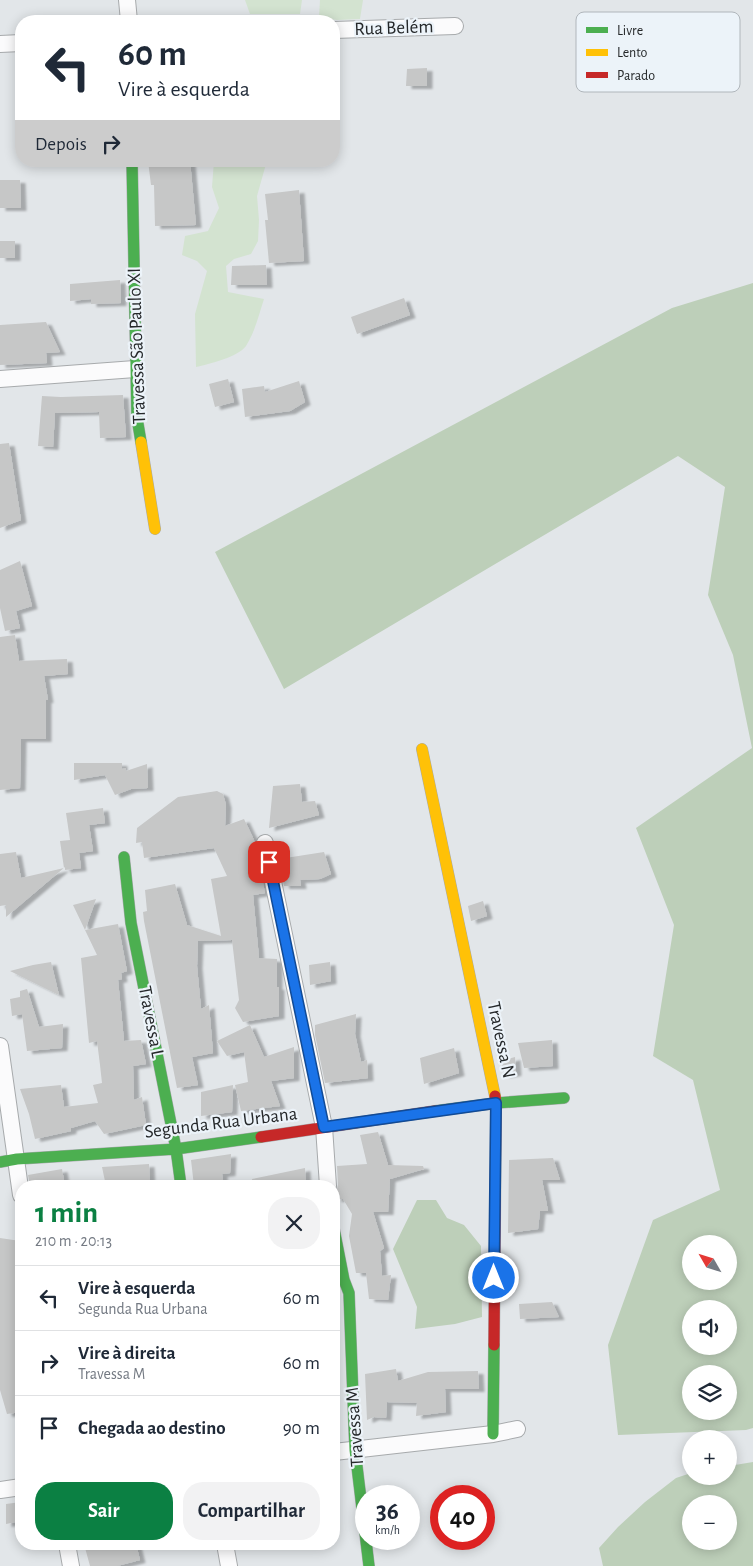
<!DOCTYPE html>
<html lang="pt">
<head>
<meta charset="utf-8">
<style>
	body { margin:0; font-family:"Alegreya Sans",sans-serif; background:#f2f2f3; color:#1f2937; height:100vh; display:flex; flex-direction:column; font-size:19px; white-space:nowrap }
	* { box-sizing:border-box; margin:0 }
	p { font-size:16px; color:#747a83 }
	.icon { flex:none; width:28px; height:28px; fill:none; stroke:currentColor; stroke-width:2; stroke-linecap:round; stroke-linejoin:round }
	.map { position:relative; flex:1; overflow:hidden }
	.details { position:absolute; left:15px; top:1180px; width:325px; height:370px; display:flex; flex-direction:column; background:#fff; border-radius:20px; box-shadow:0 2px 12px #0003 }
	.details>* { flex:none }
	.guide { position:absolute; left:15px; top:15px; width:325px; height:152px; border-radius:20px; box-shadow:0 2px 12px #0003; background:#fff; color:#1f2937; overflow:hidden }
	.needle { width:32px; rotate:309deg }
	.tools { position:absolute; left:682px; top:1235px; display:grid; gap:10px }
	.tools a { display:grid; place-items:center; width:55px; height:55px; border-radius:50%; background:#fff; box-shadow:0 2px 12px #0003; font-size:25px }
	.speed { position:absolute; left:355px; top:1485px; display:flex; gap:10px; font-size:25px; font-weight:700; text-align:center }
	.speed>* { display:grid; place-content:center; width:65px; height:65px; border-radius:50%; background:#fff; box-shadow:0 2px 12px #0003; line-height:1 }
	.speed small { font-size:12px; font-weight:400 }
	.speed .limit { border:8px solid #d22; background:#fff; color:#111 }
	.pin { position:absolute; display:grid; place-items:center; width:42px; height:42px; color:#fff; margin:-21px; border-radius:10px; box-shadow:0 2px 8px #0006 }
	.me { position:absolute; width:55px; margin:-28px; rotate:0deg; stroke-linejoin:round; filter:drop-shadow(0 0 4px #0008) }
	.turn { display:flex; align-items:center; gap:18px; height:105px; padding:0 20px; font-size:22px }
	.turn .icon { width:65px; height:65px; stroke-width:2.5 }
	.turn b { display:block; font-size:35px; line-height:42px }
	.then { display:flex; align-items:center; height:48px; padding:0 20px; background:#0003; gap:10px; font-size:19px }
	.round { display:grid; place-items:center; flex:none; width:52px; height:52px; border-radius:20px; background:#f2f2f3 }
	.headline { display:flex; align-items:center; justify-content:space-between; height:85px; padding:0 20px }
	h1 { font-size:30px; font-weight:700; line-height:38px; color:#0b8043 }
	.primary-button { display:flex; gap:10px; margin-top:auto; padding:10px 20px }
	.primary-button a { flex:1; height:58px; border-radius:20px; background:#0b8043; color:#fff; font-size:20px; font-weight:700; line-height:58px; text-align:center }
	.primary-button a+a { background:#f2f2f3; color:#1f2937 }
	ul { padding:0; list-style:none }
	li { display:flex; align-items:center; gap:15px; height:65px; padding:0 20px; border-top:1px solid #e0e1e3 }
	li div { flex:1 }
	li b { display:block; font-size:19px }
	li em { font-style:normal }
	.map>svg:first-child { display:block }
	.green { fill:#d3e3d0 }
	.forest { fill:#bdcfb9; fill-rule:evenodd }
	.building { fill:#c6c7c7; filter:url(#shadow) }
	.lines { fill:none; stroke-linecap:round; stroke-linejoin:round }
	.street-casing { stroke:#a7aaac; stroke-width:18 }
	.fast-casing { stroke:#a7aaac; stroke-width:12 }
	.slow-casing { stroke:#a7aaac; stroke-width:12 }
	.jam-casing { stroke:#a7aaac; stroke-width:12 }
	.street { stroke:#fbfbfc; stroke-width:16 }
	.fast { stroke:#4caf50; stroke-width:11 }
	.slow { stroke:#ffc107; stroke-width:11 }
	.jam { stroke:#c62828; stroke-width:11 }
	.route-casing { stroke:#114b97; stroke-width:12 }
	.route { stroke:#1a73e8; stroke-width:9 }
	.labels { text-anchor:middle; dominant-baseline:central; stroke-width:4.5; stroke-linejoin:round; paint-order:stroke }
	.street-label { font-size:19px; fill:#25282a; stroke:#ecf3f9 }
	.key { fill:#ecf3f9; stroke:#b0b6bb; stroke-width:1 }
	.key-label { font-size:14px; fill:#25282a }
</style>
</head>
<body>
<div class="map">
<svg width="753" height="1566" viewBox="0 0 753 1566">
	<defs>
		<filter id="shadow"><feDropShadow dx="5.5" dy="3" stdDeviation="1" flood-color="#0004"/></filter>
	</defs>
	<rect width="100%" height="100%" fill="#e2e6e9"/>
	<path class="green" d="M245,0H302L300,14H250Z
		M320,0H363L360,19L337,20L319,17Z
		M214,161H240L266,164L257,196L259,220L258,241L251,254L234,259L226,266L228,292L264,299C259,314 255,332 246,346C238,357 209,364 196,367L195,314L207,271L197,261L182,255L185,236L208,231L219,208L212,187Z"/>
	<path class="forest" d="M753,283V1428L746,1430L618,1435L608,1345L653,1220L720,1190L693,1080L653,1056L674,925L636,828L752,748L733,655L708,595L725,487L678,456L284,689L215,552L672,308ZM691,1244H729V1281H691ZM691,1309H729V1346H691ZM691,1374H729V1411H691Z
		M417,1200H436L447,1218L464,1225L481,1246L482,1317L455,1324L415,1329L417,1307L393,1249Z
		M753,1462V1566H603L599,1548L618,1527L645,1502L676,1478L691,1473V1476H729V1466ZM691,1504H729V1541H691Z"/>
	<path class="building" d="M427,68V86H406L407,69Z
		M148,161H190L196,225L155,226L154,185H151Z
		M0,180H20L21,208H0Z
		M299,190L304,261L269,263L265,220H268L265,194Z
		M0,241H15V258H0Z
		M266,265L267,285H231L232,266Z
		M120,280L121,303L91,304V299L70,301V284Z
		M404,298L410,315L357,334L351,317Z
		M46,322L60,352L46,353L47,363L0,365V325Z
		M228,379L234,402L215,407L209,384Z
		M299,381L305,402L290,411L245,417L242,389L264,386L265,392Z
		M123,395L126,437L100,438L99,412L55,413L53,447L38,446L42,396L61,397Z
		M9,443L21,520L0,528V444Z
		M20,561L32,606L16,611L20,628L5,631L0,608V570Z
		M15,635L19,661L67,659L68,674L44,676L48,700H46V739H21L20,788L0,790V637Z
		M74,763H122V769L126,768V771L147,764L148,788L131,789L115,795L105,775L74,780Z
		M300,784L302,802L315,801L319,815L269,828L273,786Z
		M217,791L223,794L226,805L225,826L244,819L254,840L256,863H259L265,893L253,895L259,958L277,959V987H279V1016L243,1022L235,1008L239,1000L232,940L198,941L197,966L201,1009L209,1005L213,1053L192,1057L198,1085L177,1088L144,921L143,912L147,911L145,890L175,884L187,925L221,936L211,879L227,876L214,848L144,858L142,842L136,843L137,828L178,797Z
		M103,808L105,823L89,825L93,851L79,853L81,868L65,870V867L6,917V905L0,906V854L16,852L21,878L64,868L60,841L70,840L66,813Z
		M324,852L331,874L320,879L300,880L301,886H284L279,859Z
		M96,899L85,930L73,905Z
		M483,901L487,916L471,921L468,906Z
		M118,924L127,971L121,973L122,979L118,980L124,1041L141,1040L146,1064L133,1066L134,1100L142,1097L146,1125L104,1134L95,1121L71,1128V1131L35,1139L29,1114L20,1089L61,1085L64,1107L98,1103L93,1085L102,1083L100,1065L97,1041L89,1043L81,958L97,955L85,930Z
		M51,962L59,995L10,971L33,965Z
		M330,962L331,981L310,985L309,965Z
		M27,989L39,1027L63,1024L62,1048L27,1051L22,1014L12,1016L10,999L20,997V991Z
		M356,1014L355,1034L361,1062L367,1060L368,1078L325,1083L315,1035V1025Z
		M250,1025L264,1057L294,1047V1078L271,1081L280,1106L241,1111L235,1085L248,1082L244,1052L227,1056L217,1041Z
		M552,1040L553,1066L524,1068L518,1043Z
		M454,1048L459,1073L424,1084L420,1058Z
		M515,1057L516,1073L504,1075L501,1061Z
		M233,1085L232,1112L201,1116V1092Z
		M378,1132L388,1165L423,1166L424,1169L390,1179L388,1212H373L384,1248L380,1251L382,1276L391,1275L388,1300L369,1299L366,1273H356L349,1236L352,1214L343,1199H336V1192L338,1185L337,1166L367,1164L360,1135Z
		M231,1154L230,1173L222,1174L224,1186H194L191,1160Z
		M553,1158L560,1180H542L548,1211H540L538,1229L508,1233L509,1160Z
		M149,1164L150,1183L130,1184V1186H106L102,1167Z
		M305,1168L306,1186H253L252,1179Z
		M62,1169L65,1186H30L28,1175Z
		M0,1238L20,1241L21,1253V1279H19L20,1313H21V1412L7,1414L0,1390Z
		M552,1302L559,1317L520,1319L519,1304Z
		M396,1369L398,1381L428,1372L478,1371L479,1389H445L446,1412L416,1416L417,1403L387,1402L386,1418L374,1417L367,1420L365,1374Z
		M21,1502V1521L6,1524V1504Z
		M84,1544H136L140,1560L117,1566H90Z"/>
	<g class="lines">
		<defs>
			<path id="street" d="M127,0L129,21
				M334,30L455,26
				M0,44L21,43
				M0,379L135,369
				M265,843L324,1127L328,1186
				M0,1046L21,1195
				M334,1452L493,1434L517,1429
				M0,1490L21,1487
				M67,1544L71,1566
				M225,1544L229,1566"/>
			<path id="fast" d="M132,161L137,418L141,442
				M124,857L131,923L176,1149L181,1186
				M435,1111L496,1103L564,1098
				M0,1162L17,1159L176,1149L261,1137
				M334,1229L344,1280L349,1293L355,1450L369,1566
				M493,1434L494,1345"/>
			<path id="slow" d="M141,442L155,529
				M422,749L495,1096"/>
			<path id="jam" d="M261,1137L435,1111
				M494,1345L496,1103L495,1096"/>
		</defs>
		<use href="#street" class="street-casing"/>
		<use href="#fast" class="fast-casing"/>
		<use href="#slow" class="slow-casing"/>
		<use href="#jam" class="jam-casing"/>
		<use href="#street" class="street"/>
		<use href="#fast" class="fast"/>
		<use href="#slow" class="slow"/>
		<use href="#jam" class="jam"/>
	</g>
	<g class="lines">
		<defs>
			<path id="route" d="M269,862L324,1127L496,1103L494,1278"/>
		</defs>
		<use href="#route" class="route-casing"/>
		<use href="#route" class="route"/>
	</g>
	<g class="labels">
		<g class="street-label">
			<text transform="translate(394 28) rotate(-2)">Rua Belém</text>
			<text transform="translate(137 346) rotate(-92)">Travessa São Paulo XI</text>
			<text transform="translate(151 1022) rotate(79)">Travessa L</text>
			<text transform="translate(501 1040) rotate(78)">Travessa N</text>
			<text transform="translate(221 1123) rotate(-7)">Segunda Rua Urbana</text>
			<text transform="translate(355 1427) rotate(-94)">Travessa M</text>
		</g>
	</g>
	<rect x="576" y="12" width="164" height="80" rx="8" class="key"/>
	<rect x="586" y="27" width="22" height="6" fill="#4caf50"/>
	<rect x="586" y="49" width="22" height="7" fill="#ffc107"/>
	<rect x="586" y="72" width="22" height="6" fill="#c62828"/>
	<g class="key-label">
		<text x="617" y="35">Livre</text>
		<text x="617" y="57">Lento</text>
		<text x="617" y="80">Parado</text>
	</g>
</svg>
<div class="tools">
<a><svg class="needle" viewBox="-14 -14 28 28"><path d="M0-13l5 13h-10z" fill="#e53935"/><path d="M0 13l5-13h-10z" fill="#747a83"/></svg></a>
<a><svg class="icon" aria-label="sound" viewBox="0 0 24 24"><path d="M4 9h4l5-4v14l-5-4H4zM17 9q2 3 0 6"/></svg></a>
<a><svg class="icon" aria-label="layers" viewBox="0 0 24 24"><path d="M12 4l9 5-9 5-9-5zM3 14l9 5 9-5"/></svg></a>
<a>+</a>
<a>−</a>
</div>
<div class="speed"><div>36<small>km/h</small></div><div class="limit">40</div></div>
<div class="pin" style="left:269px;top:862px;background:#d93025"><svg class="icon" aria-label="arrive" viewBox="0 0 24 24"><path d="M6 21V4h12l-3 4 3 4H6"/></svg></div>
<svg class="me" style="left:494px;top:1278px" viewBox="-20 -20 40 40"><circle r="17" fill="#1a73e8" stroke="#fff" stroke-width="3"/><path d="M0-11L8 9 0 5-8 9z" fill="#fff"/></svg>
<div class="guide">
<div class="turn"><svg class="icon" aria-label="left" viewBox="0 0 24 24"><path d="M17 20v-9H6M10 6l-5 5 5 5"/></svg><div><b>60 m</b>Vire à esquerda</div></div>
<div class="then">Depois<svg class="icon" aria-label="right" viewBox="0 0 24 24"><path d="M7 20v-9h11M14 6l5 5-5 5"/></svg></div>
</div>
<section class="details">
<div class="headline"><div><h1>1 min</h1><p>210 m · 20:13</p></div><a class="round"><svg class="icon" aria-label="close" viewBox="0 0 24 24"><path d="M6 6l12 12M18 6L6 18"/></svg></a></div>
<ul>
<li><svg class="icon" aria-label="left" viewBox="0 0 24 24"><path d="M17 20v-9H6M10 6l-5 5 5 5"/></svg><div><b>Vire à esquerda</b><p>Segunda Rua Urbana</p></div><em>60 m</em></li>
<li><svg class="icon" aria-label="right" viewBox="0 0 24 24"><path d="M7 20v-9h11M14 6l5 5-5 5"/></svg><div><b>Vire à direita</b><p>Travessa M</p></div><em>60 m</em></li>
<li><svg class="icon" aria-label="arrive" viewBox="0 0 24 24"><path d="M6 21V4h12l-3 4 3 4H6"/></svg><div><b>Chegada ao destino</b></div><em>90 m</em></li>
</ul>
<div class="primary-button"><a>Sair</a><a>Compartilhar</a></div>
</section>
</div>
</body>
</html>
